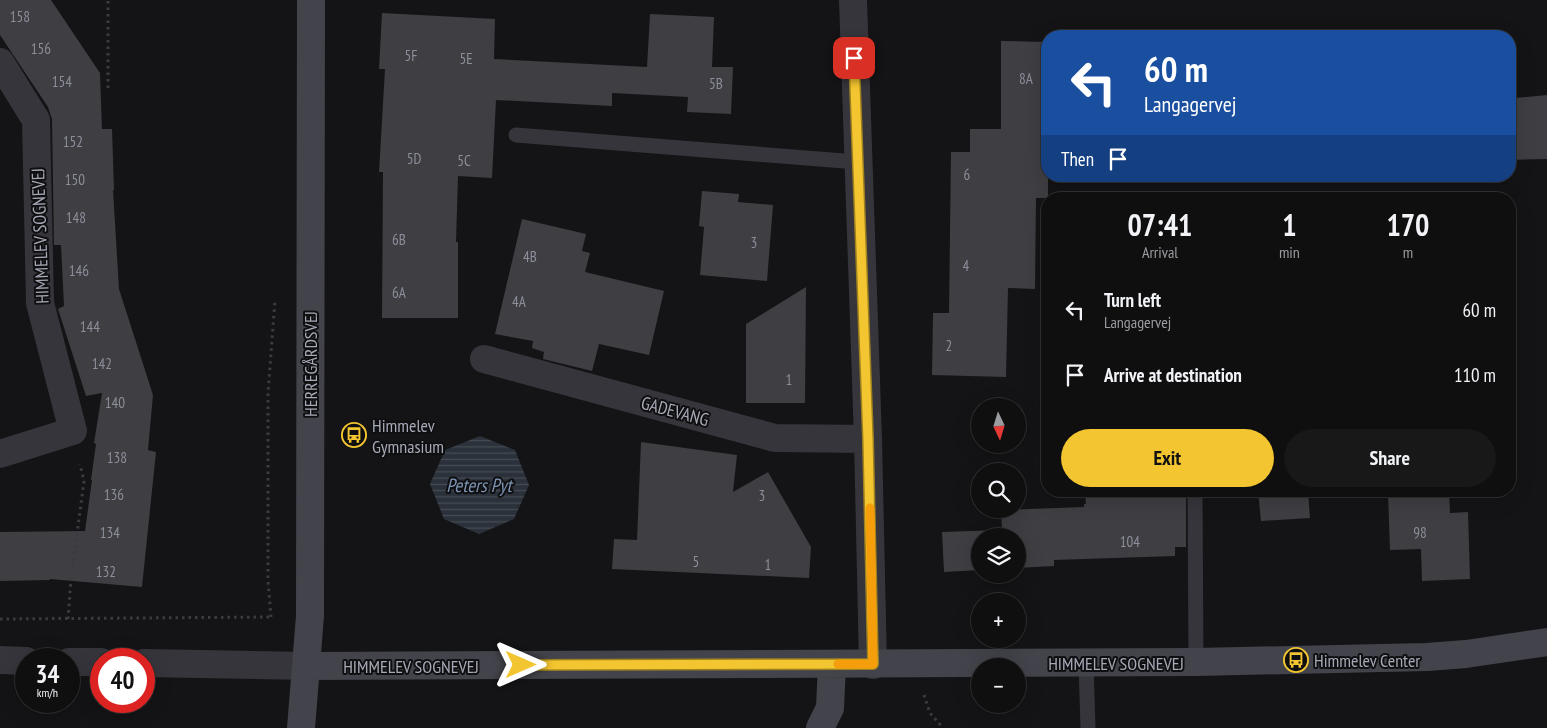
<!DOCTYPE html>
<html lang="en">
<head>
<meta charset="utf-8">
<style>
	body { margin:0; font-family:"PT Sans Narrow",sans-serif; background:#181819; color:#f1f3f6; height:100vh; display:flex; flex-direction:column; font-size:19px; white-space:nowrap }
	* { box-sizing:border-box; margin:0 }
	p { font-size:16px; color:#9b9c9f }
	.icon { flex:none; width:28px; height:28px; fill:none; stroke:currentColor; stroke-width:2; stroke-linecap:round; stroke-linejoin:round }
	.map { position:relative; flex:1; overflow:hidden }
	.panel { position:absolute; left:1041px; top:192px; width:475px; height:305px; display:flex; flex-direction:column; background:#0f0f10; border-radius:20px; box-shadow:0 5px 20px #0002,0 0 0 1px #2f2f30 }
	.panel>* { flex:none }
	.guide { position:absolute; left:1041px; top:30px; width:475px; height:152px; border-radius:20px; box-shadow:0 5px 20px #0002,0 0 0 1px #2f2f30; background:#1a4fa0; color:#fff; overflow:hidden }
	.needle { width:32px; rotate:176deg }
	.tools { position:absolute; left:971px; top:398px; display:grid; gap:10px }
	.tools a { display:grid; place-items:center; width:55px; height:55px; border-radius:50%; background:#0f0f10; box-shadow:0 5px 20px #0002,0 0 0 1px #2f2f30; font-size:25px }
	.speed { position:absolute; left:15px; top:648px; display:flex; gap:10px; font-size:25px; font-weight:700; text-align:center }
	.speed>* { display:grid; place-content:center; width:65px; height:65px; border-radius:50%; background:#0f0f10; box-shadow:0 5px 20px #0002,0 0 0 1px #2f2f30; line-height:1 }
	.speed small { font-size:12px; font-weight:400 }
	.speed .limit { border:8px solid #d22; background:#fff; color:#111 }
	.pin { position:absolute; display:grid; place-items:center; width:42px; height:42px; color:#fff; margin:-21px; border-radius:10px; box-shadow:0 2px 8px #0006 }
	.me { position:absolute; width:55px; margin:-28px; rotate:90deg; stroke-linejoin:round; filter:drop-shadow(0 0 4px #0008) }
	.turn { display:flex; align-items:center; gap:18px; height:105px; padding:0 20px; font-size:22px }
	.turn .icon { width:65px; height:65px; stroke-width:2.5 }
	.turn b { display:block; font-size:35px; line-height:42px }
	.then { display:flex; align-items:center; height:48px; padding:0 20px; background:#0003; gap:10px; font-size:19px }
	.eta { display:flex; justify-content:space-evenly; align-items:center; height:85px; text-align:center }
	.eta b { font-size:30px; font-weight:700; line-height:35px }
	.primary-button { display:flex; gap:10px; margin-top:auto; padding:10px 20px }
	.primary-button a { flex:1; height:58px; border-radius:30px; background:#f3c530; color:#111; font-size:20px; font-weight:700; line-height:58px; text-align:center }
	.primary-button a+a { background:#181819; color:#f1f3f6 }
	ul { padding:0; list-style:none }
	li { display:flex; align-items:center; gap:15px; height:65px; padding:0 20px }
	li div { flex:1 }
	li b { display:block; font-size:19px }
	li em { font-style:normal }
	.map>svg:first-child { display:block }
	.water { fill:url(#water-rules) }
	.building { fill:#3e3e43 }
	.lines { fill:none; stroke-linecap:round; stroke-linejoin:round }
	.path { stroke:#3b3c42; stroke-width:3; stroke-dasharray:2.5 4; stroke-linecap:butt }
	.lane { stroke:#35353b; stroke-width:15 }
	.street { stroke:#35353b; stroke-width:28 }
	.secondary { stroke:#43444b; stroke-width:28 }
	.route-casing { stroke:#9e801f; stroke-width:12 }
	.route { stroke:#f3c530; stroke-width:9 }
	.slow { stroke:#f59e0b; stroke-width:9 }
	.labels { text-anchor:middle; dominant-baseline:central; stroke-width:4; stroke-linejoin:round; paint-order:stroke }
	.number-label { font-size:15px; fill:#8c8e99 }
	.street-label { font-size:18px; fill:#a6a9b6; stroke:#0f0f11 }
	.poi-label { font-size:18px; fill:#a6a9b6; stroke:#0f0f11; text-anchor:start }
	.water-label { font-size:19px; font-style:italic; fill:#7c93b2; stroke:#0f0f11 }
</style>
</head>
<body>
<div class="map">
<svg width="1547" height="728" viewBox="0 0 1547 728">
	<defs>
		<pattern id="water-rules" width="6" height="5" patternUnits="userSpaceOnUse" patternTransform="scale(1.25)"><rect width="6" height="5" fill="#2a313a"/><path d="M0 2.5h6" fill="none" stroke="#464c54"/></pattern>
	</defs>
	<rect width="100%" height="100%" fill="#141416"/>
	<path class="water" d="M480,436L515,450L529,485L514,519L479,534L444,519L430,484L445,450Z"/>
	<path class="building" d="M0,0H51L100,73L102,129H112L114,190H113L119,289L153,395L148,450L156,452L142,587L50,579V580L0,581V532L85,531L92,480H91L96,444L94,443L102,393L86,396L58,309L64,306L61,245H54L52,119L48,107L0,35Z
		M382,13L495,19L494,59L647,67L650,14L714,17L712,67H733L731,114L687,112L688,97L612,93V106L496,100L492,178L458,176L456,242H458V318H382L383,172H379L385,69H379Z
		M1001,41L1048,42V198H1036L1035,289L1008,288L1006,377L932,375L933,313H949L951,152H970V129H1001Z
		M1547,95V159L1510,160V121H1516L1515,98Z
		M702,191L739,194L738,202L773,205L767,281L700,275L704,227L699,226Z
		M522,219L586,234L582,251L590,253L585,272L664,291L649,355L599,344L592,371L543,359L544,352L532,348L533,341L495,334Z
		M806,287L805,403H746V324Z
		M641,442L737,455L733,492L768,472L811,547L809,578L612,569L614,539L637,540Z
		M1085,491H1186V547H1175V556L1054,560V566L1018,568V536H980V570L944,572L942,532L1002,530L1001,510L1084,507V504H1086Z
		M1258,491H1308L1310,518L1261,521Z
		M1408,491H1449L1450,513L1468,512L1470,579L1422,581L1421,549L1390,550L1388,493Z"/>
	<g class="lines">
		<path class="path" d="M108,88V0
			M271,617L268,581V393L275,300
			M0,619L272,617
			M68,619L71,579L84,481L80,464
			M924,695L930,713L943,728"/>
		<path class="lane" d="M516,135L857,162
			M1195,491L1196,662
			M1086,663L1088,728"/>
		<path class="street" d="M853,0L868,439L873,665
			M0,62L36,120L40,303L73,431L0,454
			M484,359L775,438L868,439
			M0,660L26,661
			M69,662H101
			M144,663L307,666"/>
		<path class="secondary" d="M307,666L1196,662L1427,657L1466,654L1547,642
			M301,728L310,616L311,0
			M820,728L830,708L832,664"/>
	</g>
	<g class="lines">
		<defs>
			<path id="route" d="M521,665L873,664L868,439L854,58"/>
		</defs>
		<use href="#route" class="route-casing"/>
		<use href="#route" class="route"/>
		<path class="slow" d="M838,664H873L870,508"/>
	</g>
	<defs>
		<symbol id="bus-ring" viewBox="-11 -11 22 22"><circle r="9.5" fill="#0f0f11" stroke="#f3c530" stroke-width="1.5"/><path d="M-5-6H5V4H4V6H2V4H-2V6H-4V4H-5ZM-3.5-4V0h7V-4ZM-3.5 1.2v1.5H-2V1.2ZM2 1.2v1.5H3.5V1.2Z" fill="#f3c530"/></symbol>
	</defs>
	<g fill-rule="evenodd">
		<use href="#bus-ring" x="340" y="421" width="28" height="28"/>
		<use href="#bus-ring" x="1282" y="646" width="28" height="28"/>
	</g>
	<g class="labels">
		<g class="number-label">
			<text x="20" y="16">158</text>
			<text x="41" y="48">156</text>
			<text x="411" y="55">5F</text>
			<text x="466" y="58">5E</text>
			<text x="1026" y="78">8A</text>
			<text x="62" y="81">154</text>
			<text x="716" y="83">5B</text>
			<text x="73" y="141">152</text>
			<text x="414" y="158">5D</text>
			<text x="464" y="160">5C</text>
			<text x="967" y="174">6</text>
			<text x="75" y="179">150</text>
			<text x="76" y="217">148</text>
			<text x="399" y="239">6B</text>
			<text x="754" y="242">3</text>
			<text x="530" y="256">4B</text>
			<text x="966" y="265">4</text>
			<text x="79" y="270">146</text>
			<text x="399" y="292">6A</text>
			<text x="519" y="301">4A</text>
			<text x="90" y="326">144</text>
			<text x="949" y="345">2</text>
			<text x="102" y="363">142</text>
			<text x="789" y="379">1</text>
			<text x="115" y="402">140</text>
			<text x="117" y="457">138</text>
			<text x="114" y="494">136</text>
			<text x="762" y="495">3</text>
			<text x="110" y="532">134</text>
			<text x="1420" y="532">98</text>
			<text x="1130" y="541">104</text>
			<text x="696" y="561">5</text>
			<text x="768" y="564">1</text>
			<text x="106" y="571">132</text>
		</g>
		<g class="street-label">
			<text transform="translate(40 236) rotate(-92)">HIMMELEV SOGNEVEJ</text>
			<text transform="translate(310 364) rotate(-90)">HERREGÅRDSVEJ</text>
			<text transform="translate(675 411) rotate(15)">GADEVANG</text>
			<text x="1116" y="663">HIMMELEV SOGNEVEJ</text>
			<text x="411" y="666">HIMMELEV SOGNEVEJ</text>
		</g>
		<g class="poi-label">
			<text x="372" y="425">Himmelev<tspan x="372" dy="21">Gymnasium</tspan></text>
			<text x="1314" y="660">Himmelev Center</text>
		</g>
		<g class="water-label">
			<text x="479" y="485">Peters Pyt</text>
		</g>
	</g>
</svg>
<div class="tools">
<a><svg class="needle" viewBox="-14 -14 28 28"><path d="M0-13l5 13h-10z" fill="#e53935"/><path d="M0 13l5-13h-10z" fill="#9b9c9f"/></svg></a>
<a><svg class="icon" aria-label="search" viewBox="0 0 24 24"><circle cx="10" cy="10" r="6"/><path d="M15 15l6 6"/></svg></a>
<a><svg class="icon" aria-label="layers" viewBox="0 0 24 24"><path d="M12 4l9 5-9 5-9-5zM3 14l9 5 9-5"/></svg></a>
<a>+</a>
<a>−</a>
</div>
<div class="speed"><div>34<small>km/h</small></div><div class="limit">40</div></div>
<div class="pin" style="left:854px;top:58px;background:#d93025"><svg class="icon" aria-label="arrive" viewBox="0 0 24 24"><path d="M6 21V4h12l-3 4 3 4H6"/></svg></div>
<svg class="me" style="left:521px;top:665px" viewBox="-20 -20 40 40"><path d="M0-17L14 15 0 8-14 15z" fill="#f3c530" stroke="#fff" stroke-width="4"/></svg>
<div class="guide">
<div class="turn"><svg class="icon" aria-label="left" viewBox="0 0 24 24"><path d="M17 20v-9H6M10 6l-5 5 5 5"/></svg><div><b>60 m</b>Langagervej</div></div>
<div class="then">Then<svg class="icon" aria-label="arrive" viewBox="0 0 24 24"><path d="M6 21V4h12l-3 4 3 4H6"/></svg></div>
</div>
<section class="panel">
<div class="eta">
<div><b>07:41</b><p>Arrival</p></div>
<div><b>1</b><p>min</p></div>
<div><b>170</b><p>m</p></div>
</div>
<ul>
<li><svg class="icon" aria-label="left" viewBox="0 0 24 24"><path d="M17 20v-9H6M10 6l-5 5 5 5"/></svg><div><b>Turn left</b><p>Langagervej</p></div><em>60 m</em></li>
<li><svg class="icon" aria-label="arrive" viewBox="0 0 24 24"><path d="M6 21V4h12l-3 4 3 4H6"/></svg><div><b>Arrive at destination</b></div><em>110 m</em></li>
</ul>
<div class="primary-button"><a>Exit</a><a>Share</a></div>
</section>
</div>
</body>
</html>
